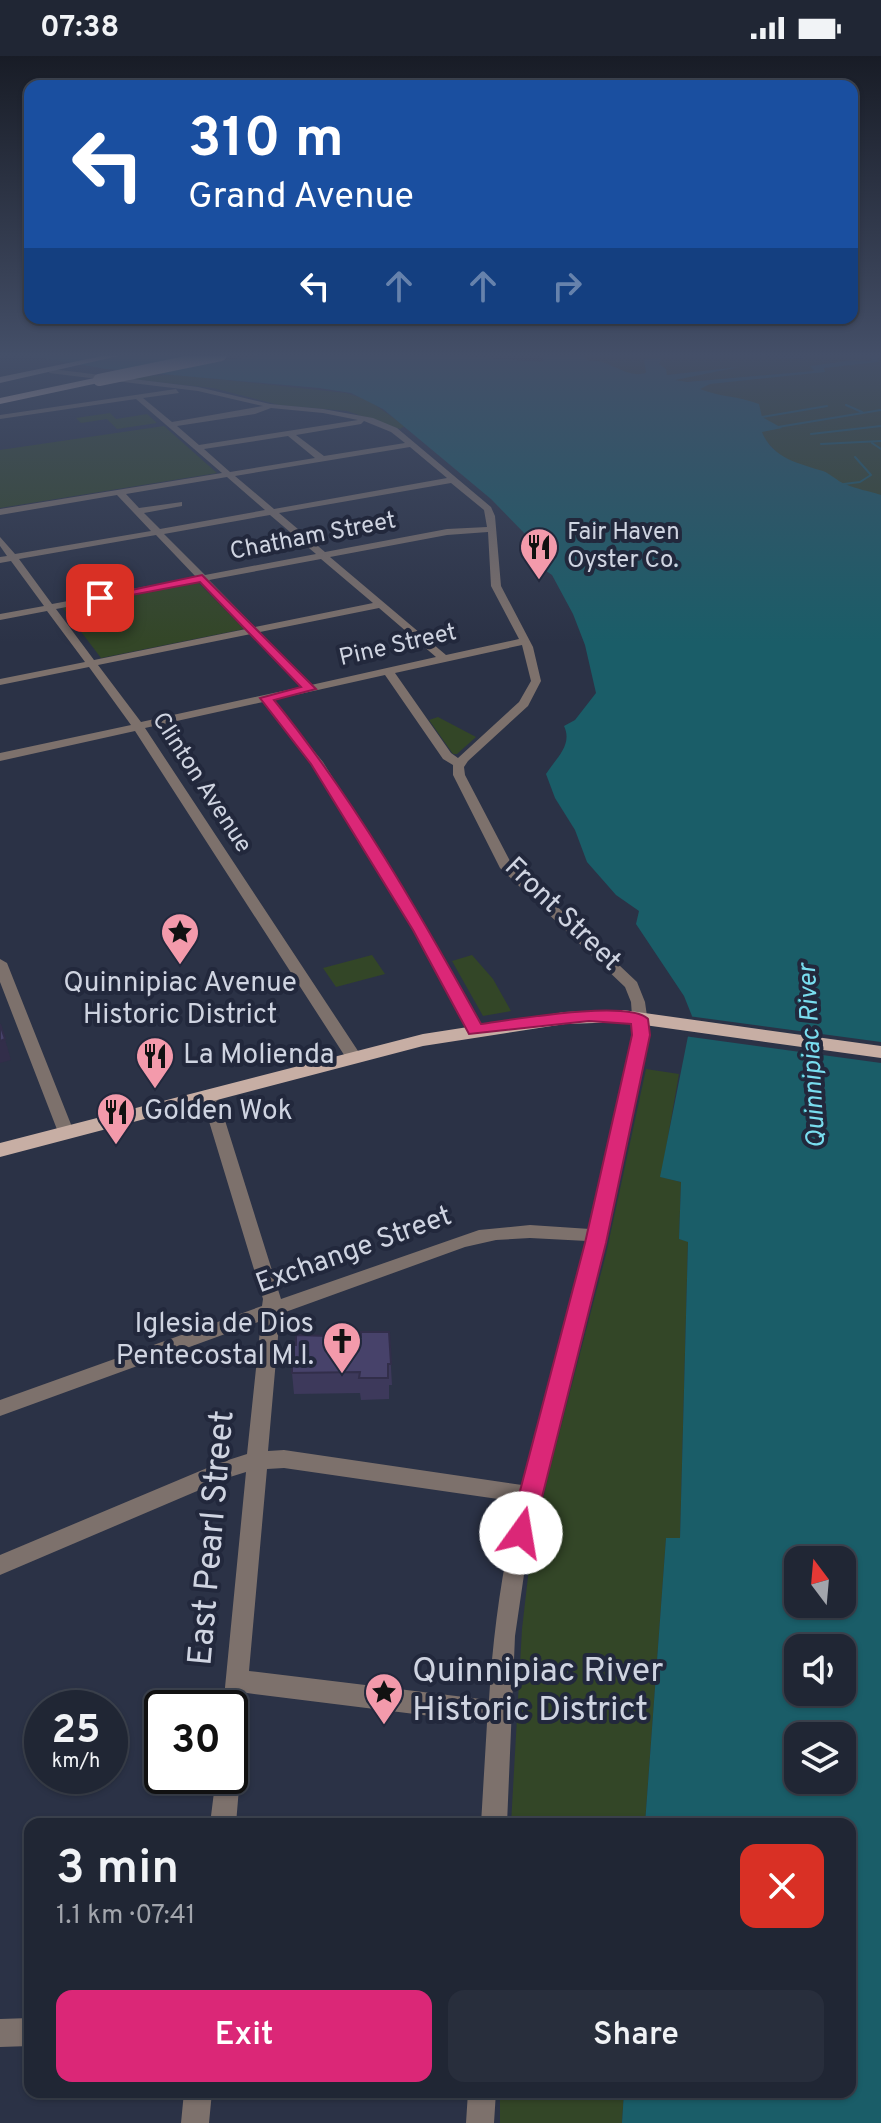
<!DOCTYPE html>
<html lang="en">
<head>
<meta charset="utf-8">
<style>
	body { margin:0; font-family:Overpass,sans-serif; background:#282e3c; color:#f1f3f6; height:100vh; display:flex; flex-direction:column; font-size:30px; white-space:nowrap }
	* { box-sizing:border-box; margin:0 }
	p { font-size:26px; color:#a2a5ac }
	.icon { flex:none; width:44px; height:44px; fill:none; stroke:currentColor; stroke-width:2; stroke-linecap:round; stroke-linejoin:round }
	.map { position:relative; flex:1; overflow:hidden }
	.side { position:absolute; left:24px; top:1762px; width:832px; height:280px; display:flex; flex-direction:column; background:#202634; border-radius:16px; box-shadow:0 2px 6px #0004,0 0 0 2px #3d434f }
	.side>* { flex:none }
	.hud { position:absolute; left:24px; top:24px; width:834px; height:244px; border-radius:16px; box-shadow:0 2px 6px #0004,0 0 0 2px #3d434f; background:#1a4fa0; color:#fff; overflow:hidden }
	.needle { width:52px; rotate:344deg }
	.controls { position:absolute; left:784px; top:1490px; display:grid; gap:16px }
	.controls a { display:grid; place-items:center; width:72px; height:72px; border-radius:16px; background:#202634; box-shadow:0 2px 6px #0004,0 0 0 2px #3d434f; font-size:40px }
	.speed { position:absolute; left:24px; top:1634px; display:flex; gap:16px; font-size:40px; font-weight:700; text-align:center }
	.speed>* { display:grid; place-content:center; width:104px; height:104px; border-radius:50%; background:#202634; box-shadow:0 2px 6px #0004,0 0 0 2px #3d434f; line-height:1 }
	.speed small { font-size:20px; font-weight:400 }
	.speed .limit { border:4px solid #111; border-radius:12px; background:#fff; color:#111 }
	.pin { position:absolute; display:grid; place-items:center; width:68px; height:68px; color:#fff; margin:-34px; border-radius:16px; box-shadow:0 4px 12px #0006 }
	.me { position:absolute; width:88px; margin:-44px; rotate:13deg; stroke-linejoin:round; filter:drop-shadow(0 0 6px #0008) }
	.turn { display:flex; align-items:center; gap:28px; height:168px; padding:0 32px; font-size:36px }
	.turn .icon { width:104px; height:104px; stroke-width:2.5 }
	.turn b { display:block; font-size:56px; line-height:68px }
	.lanes { display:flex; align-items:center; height:76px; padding:0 32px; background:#0003; justify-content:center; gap:40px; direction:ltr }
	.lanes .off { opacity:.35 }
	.round { display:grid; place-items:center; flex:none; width:84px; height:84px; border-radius:16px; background:#282e3c }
	.overview { display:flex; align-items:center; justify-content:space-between; height:136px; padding:0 32px }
	h1 { font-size:48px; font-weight:600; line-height:60px }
	.primary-button { display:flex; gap:16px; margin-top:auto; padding:16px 32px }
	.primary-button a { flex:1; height:92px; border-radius:16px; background:#db2777; color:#fff; font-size:32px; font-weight:600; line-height:92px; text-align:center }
	.primary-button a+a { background:#282e3c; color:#f1f3f6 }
	.status { display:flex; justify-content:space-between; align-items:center; height:56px; padding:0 40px; background:#202634; direction:ltr }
	.status svg { height:22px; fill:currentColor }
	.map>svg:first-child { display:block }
	.green { fill:#334627 }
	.water { fill:#1a5d68; fill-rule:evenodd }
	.pier { fill:#2b3246 }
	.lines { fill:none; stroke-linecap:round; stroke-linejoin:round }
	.stream { stroke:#1a5d68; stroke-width:2 }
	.minor { fill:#7d716c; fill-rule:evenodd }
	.major { fill:#c7aea4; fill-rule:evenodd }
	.highway { fill:#e4c6ba; fill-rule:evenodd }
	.highway-bridge { stroke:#e4c6ba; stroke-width:12 }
	.wall { fill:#3d395b }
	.shaded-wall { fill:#322e4a }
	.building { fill:#47426a; stroke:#322e4a; stroke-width:2 }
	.route { fill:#db2777; stroke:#8e194d; stroke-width:2 }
	.labels { text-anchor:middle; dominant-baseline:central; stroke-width:8; stroke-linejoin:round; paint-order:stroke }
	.far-poi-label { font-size:24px; fill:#cfd4e1; stroke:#22283c; text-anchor:start }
	.far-street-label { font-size:24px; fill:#cfd4e1; stroke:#22283c }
	.far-water-label { font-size:26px; font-style:italic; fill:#79ddef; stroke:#22283c }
	.street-label { font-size:28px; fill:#cfd4e1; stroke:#22283c }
	.poi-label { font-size:28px; fill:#cfd4e1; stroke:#22283c; text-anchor:start }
	.near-street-label { font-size:34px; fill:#cfd4e1; stroke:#22283c }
	.near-poi-label { font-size:34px; fill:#cfd4e1; stroke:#22283c; text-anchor:start }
</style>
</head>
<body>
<div class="status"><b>07:38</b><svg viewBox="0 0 49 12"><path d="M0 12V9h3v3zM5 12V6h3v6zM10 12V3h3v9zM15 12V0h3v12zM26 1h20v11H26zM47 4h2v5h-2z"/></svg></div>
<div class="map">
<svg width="881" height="2067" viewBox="0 0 881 2067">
	<rect width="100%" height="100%" fill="#2b3246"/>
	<path class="green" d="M580,298H733L800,303L814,298H871L873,304L811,310L815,315L687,326L672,324L723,313L667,319L659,308L645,305L646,317C624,323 611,304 589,305Z
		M875,298H881V446L793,413L724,342L682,329L821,316L818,314L823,311L876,306Z
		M180,319L346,337L368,344L405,370L400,373L347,355L279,349L213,332L129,323L133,320Z
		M110,357L116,363L147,358L157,367L117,373L107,363L81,367L76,362Z
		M164,370L217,417L0,452V394Z
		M198,526L244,573L101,602L63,552Z
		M438,661L476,681L457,698H453L429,664Z
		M372,899L385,918L336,931L323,912Z
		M472,899L493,923L511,955L483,960L452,905Z
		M646,1013L679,1018L661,1121L681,1126L679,1183L688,1185L680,1482L666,1483L645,1768H511L522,1573L529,1512L547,1424L606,1198Z
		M500,2036H624L622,2067H500Z"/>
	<path class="water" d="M20,298L178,299L227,304L275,298H431L541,306L544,304L539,298H580L589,305C612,303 624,323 646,317L644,303L661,302L659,308L666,313L667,319L739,311L675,324L687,326L814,315L810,310L854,304L872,305L871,298H877L878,306L824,312L825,316L710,328L700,333C719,341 739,340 759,348L762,361L782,372L762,376C772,402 800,408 823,415C831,418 837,425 845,428C856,433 869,435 881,439V2067H622L624,2036H850V1768H645L666,1482H680L688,1186L679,1183L681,1126L660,1121L692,960L684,940L636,868L639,855L616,839L587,806L575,774L555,742L546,718C556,702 573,689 564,670L575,664L596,637L585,589L573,558L552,519L540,511L529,482L491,443L383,353L351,337L319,332L106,313ZM798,1504H842V1548H798ZM798,1592H842V1636H798ZM798,1680H842V1724H798Z"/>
	<path class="pier" d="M688,960L881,986V1007L684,980Z"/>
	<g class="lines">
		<path class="stream" d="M846,349L862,356
			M762,361L827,350
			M778,371L881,354
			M811,378L881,370
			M872,387L881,393
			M821,388L881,385
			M844,428L860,426L871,419L855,401"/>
		<path class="minor" d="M52,313L198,331L270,348L323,353L373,362L397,372L491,451L495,460L501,530L533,591L541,625L528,650L468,705L464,711L465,719L511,807L637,926L645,946L649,974L605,1187L542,1429L526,1505L515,1580L507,1768H481L487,1667L247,1637L242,1700L239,1709L234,1710L240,1720L236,1768H210L216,1720H230V1652H223L246,1416L230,1421L0,1519V1499L219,1407L247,1398L261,1265L0,1360V1344L262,1250L263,1243L201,1039L203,1035L209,1034L217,1039L281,1243L479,1174L530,1169L590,1173L633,974L631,946L625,931L500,812L453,719V709L443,703L385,619L273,644L323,706L428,874L484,975L476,980L468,975L414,874L312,707L263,646L145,672L362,1001L354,1006L348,1005L135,675L0,705V697L131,669L89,611L0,629V623L85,606L47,555L0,564V558L44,550L11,505L0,507V501L7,500L0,490V481L15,498L151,475L117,439L0,459V453L222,417L136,343L0,363V359L176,333L179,337L143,342L172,366L263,350L198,335L49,317ZM271,352L323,357L358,364L199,389L177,370L255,358ZM364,365L391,376L405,387L324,400L296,379L361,368ZM288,380L315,402L230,416L204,393ZM410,391L447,422L274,453L235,420ZM227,421L265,454L160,473L144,457L182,450V446L139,452L126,438ZM451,427L484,454L487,471L447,473L325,496L279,457ZM270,459L316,498L205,519L164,478ZM488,476L491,530L519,583L446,599L330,501L447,479ZM156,479L196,521L52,548L19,503ZM321,503L373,547L255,571L209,524ZM200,526L246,573L94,604L56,553ZM379,552L436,601L311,629L260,576ZM251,578L301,631L141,666L98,609ZM522,589L531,625L519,646L458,702L451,697L395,617ZM530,1182L587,1185L522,1429L284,1394L268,1395L280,1258L465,1191L496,1184ZM284,1412L518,1446C502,1512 493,1577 489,1644L249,1615L267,1413Z
			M0,903L7,907L74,1076L72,1080L66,1082L58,1076L0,926Z
			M30,1962V1990L0,1991V1963Z
			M184,2036H212L209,2067H181Z
			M468,2036H496L494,2067H466Z"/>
		<path class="major" d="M112,298H127L0,327V321Z
			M623,954L881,990V1002L623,966L565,968L423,990L0,1101V1087L423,978L565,956Z"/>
		<path class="highway" d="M99,321L104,324L103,326L0,348V342Z"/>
		<path class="highway-bridge" d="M99,324L221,299"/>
	</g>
	<path class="wall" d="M389,1276L392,1329H389V1343L361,1344L360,1337L294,1338L292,1317L361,1281Z"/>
	<path class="shaded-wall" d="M5,983L11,1004L0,1007V985Z"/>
	<path class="building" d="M0,968L5,983L0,985Z
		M361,1276H389L391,1308H388V1322H359L360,1316L292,1317V1289H296V1279L361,1281Z"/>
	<linearGradient id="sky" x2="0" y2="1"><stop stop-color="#181c26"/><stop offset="0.51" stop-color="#444f68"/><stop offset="1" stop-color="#444f68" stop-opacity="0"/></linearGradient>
	<rect width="881" height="587" fill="url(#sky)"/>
	<path class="route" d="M202,519L316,633L274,644C355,744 419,856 481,968C511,964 629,943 648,963L650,979L606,1187L533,1477L529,1484L521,1488L512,1484L509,1477L585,1187L632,979L631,968L589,965L469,978L413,874L311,708L260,642L301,631L200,526L100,545L94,542Z"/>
	<defs>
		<symbol id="restaurant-pin" viewBox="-11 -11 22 30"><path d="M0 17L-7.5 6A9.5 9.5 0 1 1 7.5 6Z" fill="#f39aab" stroke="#22283c"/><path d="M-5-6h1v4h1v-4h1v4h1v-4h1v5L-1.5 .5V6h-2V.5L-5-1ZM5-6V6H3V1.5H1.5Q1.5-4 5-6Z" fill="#111"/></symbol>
		<symbol id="sight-pin" viewBox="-11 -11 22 30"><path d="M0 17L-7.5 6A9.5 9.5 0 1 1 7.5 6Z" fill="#f39aab" stroke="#22283c"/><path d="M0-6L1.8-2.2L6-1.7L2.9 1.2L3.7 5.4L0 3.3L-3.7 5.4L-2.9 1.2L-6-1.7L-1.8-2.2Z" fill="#111"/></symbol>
		<symbol id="church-pin" viewBox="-11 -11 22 30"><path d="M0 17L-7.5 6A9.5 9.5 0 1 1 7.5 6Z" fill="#f39aab" stroke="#22283c"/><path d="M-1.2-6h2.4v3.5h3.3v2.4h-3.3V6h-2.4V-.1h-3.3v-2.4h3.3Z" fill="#111"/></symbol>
	</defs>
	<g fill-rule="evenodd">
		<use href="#restaurant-pin" x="517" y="469" width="44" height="60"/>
		<use href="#sight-pin" x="158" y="854" width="44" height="60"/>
		<use href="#restaurant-pin" x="133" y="978" width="44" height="60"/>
		<use href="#restaurant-pin" x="94" y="1034" width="44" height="60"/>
		<use href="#church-pin" x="320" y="1263" width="44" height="60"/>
		<use href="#sight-pin" x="362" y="1614" width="44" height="60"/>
	</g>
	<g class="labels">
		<g class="far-poi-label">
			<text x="567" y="477">Fair Haven<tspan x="567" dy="28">Oyster Co.</tspan></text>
		</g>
		<g class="far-street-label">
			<text transform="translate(313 481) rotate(-11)">Chatham Street</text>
			<text transform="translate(398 590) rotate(-13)">Pine Street</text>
			<text transform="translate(201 727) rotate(57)">Clinton Avenue</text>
		</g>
		<g class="far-water-label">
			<text transform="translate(813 1000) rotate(-93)">Quinnipiac River</text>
		</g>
		<g class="street-label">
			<text transform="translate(562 859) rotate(44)">Front Street</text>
			<text transform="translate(354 1195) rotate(-20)">Exchange Street</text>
		</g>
		<g class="poi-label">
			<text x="180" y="928" text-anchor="middle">Quinnipiac Avenue<tspan x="180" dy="32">Historic District</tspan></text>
			<text x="183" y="1000">La Molienda</text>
			<text x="144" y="1056">Golden Wok</text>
			<text x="314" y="1269" text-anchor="end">Iglesia de Dios<tspan x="314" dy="32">Pentecostal M.I.</tspan></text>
		</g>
		<g class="near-street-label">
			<text transform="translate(213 1482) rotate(-85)">East Pearl Street</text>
		</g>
		<g class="near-poi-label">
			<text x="412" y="1616">Quinnipiac River<tspan x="412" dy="39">Historic District</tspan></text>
		</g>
	</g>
</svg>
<div class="controls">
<a><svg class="needle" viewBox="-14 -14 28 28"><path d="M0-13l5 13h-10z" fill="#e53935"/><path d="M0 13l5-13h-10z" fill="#a2a5ac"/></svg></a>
<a><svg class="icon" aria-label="sound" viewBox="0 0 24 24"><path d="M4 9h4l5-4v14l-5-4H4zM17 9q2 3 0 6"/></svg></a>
<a><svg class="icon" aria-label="layers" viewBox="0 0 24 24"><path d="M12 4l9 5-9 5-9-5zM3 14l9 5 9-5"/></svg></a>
</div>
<div class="speed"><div>25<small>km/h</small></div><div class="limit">30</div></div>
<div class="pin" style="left:100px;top:542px;background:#d93025"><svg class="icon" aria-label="arrive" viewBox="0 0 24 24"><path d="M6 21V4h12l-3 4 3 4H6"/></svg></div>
<svg class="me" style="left:521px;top:1477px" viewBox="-20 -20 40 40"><circle r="19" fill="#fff"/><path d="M0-13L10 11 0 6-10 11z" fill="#db2777"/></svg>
<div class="hud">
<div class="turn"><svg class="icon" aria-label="left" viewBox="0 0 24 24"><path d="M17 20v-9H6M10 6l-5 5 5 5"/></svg><div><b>310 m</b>Grand Avenue</div></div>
<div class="lanes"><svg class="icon" aria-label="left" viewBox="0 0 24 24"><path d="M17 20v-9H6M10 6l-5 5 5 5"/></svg><svg class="icon off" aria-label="ahead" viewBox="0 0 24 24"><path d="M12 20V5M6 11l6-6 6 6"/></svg><svg class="icon off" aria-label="ahead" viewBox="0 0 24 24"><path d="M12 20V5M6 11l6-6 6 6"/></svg><svg class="icon off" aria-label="right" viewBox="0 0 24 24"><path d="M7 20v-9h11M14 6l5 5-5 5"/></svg></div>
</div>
<section class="side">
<div class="overview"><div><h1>3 min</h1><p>1.1 km · 07:41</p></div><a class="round" style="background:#d93025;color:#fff"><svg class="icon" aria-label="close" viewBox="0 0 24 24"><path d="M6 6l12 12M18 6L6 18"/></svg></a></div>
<div class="primary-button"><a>Exit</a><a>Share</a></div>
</section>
</div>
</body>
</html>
